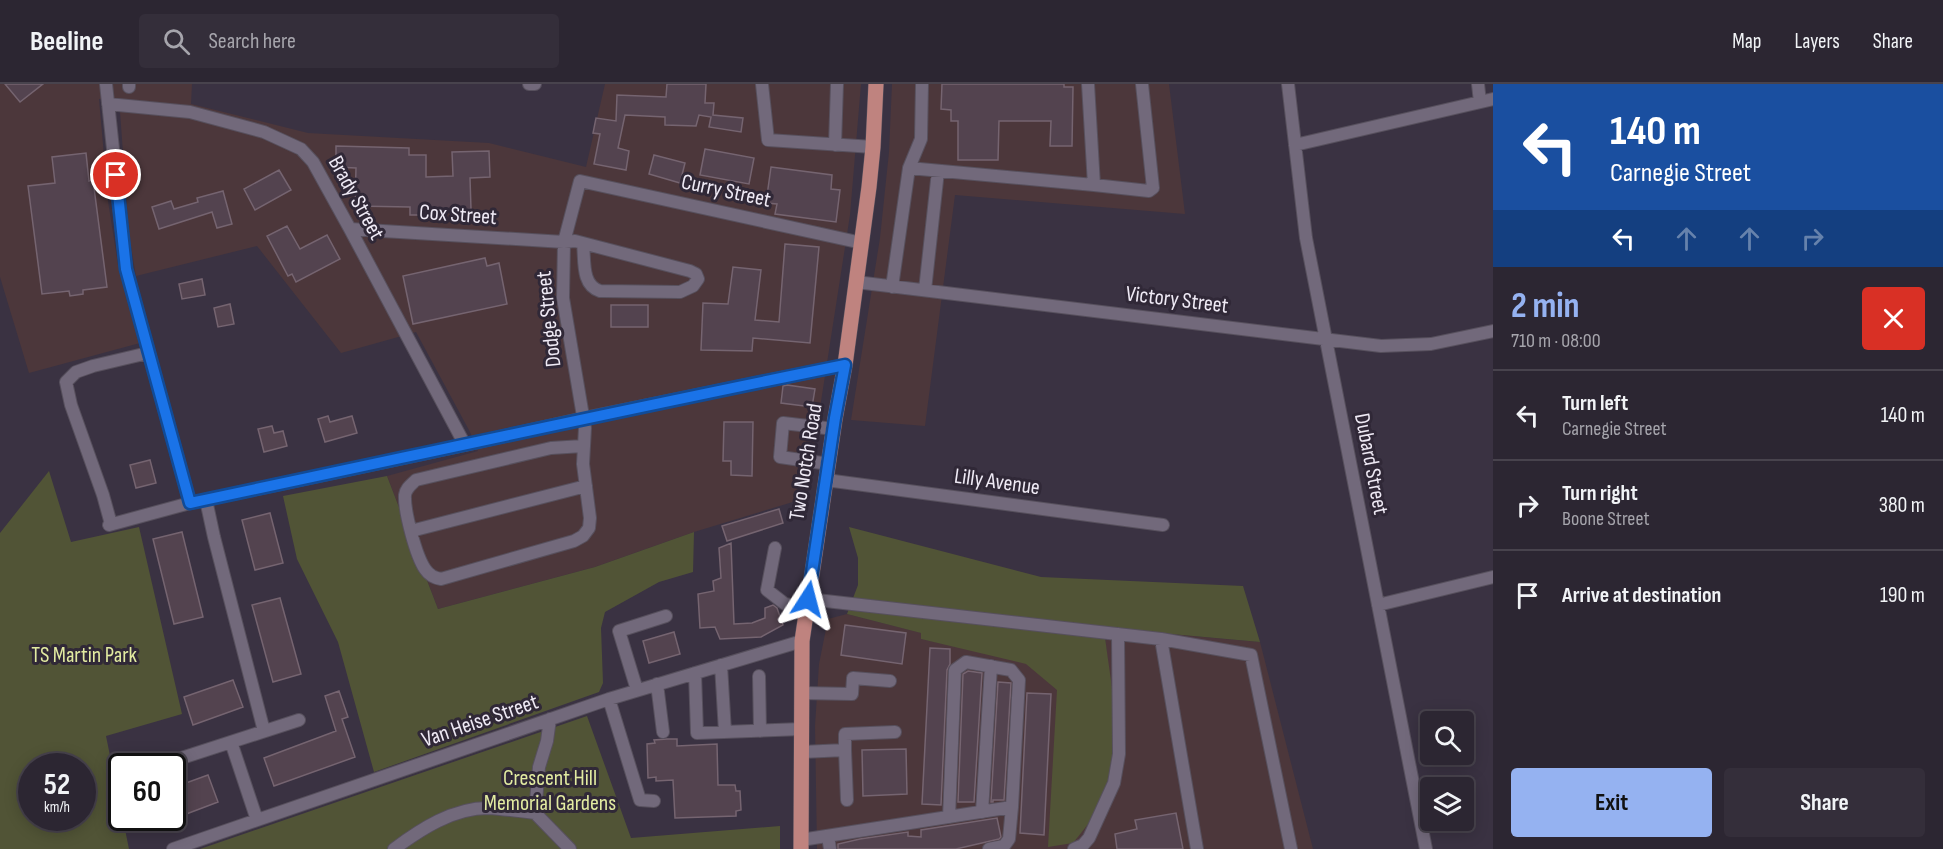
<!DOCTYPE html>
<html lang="en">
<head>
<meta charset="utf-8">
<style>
	body { margin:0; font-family:"Sofia Sans Condensed",sans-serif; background:#342e3a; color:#f1f3f6; height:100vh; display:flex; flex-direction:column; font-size:22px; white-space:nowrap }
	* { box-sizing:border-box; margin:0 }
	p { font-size:20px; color:#a6a5ac }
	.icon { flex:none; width:33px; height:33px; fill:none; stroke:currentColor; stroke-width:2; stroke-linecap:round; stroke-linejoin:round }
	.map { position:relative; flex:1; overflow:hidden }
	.details { display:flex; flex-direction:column; background:#2c2632; width:450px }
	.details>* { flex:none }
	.banner { background:#1a4fa0; color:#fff; overflow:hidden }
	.tools { position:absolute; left:1420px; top:627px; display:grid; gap:12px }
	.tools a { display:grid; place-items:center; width:54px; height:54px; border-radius:6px; background:#2c2632; box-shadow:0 3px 15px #0003,0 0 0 2px #48434d; font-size:30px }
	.speed { position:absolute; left:18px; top:669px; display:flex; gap:12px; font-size:30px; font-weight:700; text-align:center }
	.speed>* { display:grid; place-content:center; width:78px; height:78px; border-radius:50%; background:#2c2632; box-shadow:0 3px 15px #0003,0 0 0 2px #48434d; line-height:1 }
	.speed small { font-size:15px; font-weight:400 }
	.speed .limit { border:3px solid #111; border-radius:9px; background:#fff; color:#111 }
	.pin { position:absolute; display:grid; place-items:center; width:51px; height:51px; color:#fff; margin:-26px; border:3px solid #fff; border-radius:50%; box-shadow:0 2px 6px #0007 }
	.me { position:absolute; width:66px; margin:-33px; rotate:9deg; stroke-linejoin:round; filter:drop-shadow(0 0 4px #0008) }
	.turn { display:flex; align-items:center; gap:21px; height:126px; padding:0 18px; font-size:27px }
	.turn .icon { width:78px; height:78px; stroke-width:2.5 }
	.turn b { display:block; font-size:42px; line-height:51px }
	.lanes { display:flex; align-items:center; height:57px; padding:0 18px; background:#0003; justify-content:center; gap:30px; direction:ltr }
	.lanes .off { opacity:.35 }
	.round { display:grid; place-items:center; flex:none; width:63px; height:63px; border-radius:6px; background:#342e3a }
	.overview { display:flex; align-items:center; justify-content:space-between; height:102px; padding:0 18px }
	h1 { font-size:36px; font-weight:700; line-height:45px; color:#95b2f1 }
	.cta { display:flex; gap:12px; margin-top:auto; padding:12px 18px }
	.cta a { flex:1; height:69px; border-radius:6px; background:#95b2f1; color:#111; font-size:24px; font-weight:700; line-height:69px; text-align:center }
	.cta a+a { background:#342e3a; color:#f1f3f6 }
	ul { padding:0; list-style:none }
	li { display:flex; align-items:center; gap:18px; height:90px; padding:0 18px; border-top:2px solid #48434d }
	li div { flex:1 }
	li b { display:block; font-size:22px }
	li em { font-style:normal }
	header { display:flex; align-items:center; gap:36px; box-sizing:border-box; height:84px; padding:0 30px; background:#2c2632; border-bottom:2px solid #48434d }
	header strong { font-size:28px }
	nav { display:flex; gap:33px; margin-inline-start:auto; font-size:21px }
	.search { width:420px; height:54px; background:#342e3a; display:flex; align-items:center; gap:15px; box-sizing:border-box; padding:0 21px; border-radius:6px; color:#a6a5ac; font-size:22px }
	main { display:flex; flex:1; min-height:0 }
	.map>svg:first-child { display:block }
	.commercial { fill:#4c373b }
	.green { fill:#515436; fill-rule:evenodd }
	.building { fill:#53434f; stroke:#756470; stroke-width:1.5 }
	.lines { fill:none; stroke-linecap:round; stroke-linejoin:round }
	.minor-casing { stroke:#57505d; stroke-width:14 }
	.major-casing { stroke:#57505d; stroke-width:16 }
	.minor { stroke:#72697b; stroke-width:12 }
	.major { stroke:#bf837f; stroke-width:15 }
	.route-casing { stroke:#114b97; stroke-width:15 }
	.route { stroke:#1a73e8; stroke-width:10 }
	.labels { text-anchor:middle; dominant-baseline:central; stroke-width:6; stroke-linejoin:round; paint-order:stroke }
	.street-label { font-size:22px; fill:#efeaf5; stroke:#302837 }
	.park-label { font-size:22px; fill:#e2eba1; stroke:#302837 }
</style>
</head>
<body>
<header>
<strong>Beeline</strong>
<div class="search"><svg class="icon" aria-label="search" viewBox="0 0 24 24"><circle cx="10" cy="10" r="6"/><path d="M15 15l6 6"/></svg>Search here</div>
<nav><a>Map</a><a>Layers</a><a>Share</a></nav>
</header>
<main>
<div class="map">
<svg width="1493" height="765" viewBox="0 0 1493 765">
	<rect width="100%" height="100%" fill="#3a3242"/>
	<path class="commercial" d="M0,0H192L191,20L308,49L489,59L586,83L605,0H861L850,131L806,414L694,448L595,483L438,525L387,392L478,367L470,348L416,248L341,269L257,162L136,192L129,151L119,14L99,15L108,117L118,181L140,259L29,289L0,193Z
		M892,0H1169L1185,130L955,111L925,342L851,336L880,154L889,68Z
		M847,530L922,549L921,555L988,569L1058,588L1116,653L1104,544L1260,558L1313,765H817L815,642L819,580L828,535Z"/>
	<path class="green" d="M49,387L71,458L139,443L182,630L106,652L129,765H0V449ZM32,682H82V734H32Z
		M387,392L438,525L595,483L694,448L693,488L659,498L605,528L601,544L603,599L599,608L374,688L338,558L297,475L283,412Z
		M849,443L1041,493L1243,502L1260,558L1104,544C1109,592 1123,648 1111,696C1105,719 1088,741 1073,759L1048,763L1057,606L1026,580L921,555V549L847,530L858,501V474Z
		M587,632L631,754L780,742V765H200Z"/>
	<path class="building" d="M5,0H43L20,18Z
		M667,0H706L705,19H714L713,31L743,34L741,48L709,43L711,33L699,31L696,42L665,41V33L625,31L618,64L629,67L626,86L594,80L600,50L593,49L596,34L616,37L617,11L666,13Z
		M942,0H1064V3H1073L1072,62H1050L1051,37H999L998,76H958V37H951V26L941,25Z
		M336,62L409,64V71H426V93L453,92L452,68L489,67L490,93L470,94L471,125L425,126V131H410V123L355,122L356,84L336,83Z
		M705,65L754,74L749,100L700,91Z
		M86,69L89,97L93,96L107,203L83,206V210L70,212L69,207L42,210L28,102L55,99L52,73Z
		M654,71L685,79L680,99L649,90Z
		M771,83L832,91L831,105L840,106L836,138L775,130L777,120L766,119Z
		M279,86L291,106L255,126L244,105Z
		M223,107L232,140L217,144L212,128L159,145L152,123L171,117L174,125L198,118L197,114Z
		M287,142L300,165L327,151L340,175L296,198L292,190L288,192L267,152Z
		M785,160L819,163L810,259L753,254L752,267L701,266L703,219L728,220L733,183L761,186L755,236L779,238Z
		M485,174L487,182L499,179L507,220L413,240L403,192Z
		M202,195L205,211L182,215L179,200Z
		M230,220L234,240L218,243L214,224Z
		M611,221H648V243H611Z
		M787,301L815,305L812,323L781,319L783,302Z
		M328,332L330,338L352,332L357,349L325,358L318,335Z
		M724,338H753L752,392L731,391V377H723Z
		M272,342L274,349L283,347L287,362L264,368L258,345Z
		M150,376L156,399L136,404L130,381Z
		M779,425L783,439L727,457L722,442Z
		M270,429L283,479L255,486L242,436Z
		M182,448L203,533L174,540L153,455Z
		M731,459L734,540L752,539L765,534V524L773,521L777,524L783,541L761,553L720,555L715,543L700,544L698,510L714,507L713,497L721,494L719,464Z
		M280,514L301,590L273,598L252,521Z
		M845,541L906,549L902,580L841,571Z
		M674,548L680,570L649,579L643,557Z
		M930,564L950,565V580L947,586L941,721L922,720Z
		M968,587L982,589L974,718H958L963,590Z
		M233,596L243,623L193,641L184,613Z
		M998,598L1011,599L1004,716H993V718H991Z
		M339,607L348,633L342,635L355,673L274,702L264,674L336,647L325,612Z
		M1027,609L1051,610L1044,751L1020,749Z
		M667,655H677V662L717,660L718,701H735L736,707H740L741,726L736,727V732L675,734L673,696L656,697V693L648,694L647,660L655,659L654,656Z
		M906,665L907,710L863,712L862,666Z
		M208,691L218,718L144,746L139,734H172V704Z
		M1176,729L1183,765H1117L1115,750L1137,745L1135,736Z
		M997,734L1001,753L999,755L956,765H838V760L860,755L908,748V752L921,753V746Z"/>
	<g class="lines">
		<defs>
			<path id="minor" d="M106,0L126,185L190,419
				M129,0V3
				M529,0H535
				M762,0L768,56L873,63
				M1288,0L1306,154L1426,765
				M1478,0L1480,18
				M108,20L190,28L264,48L301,65L313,78L350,145L465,361
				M835,61L837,0
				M1295,61L1493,15
				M909,84L1094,101L1088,0
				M1094,101L1149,107L1153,104L1142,0
				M350,145L564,158L575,157L690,187L696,190L698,195L693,202L680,208L600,207C581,201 585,176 583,160
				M856,198L1381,262L1431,260L1493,247
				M892,203L909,84L921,55L922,0
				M925,206L938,87
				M583,362L551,364L416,396C411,401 406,404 405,411C404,427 416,472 425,485C429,491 434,494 441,495L574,457L583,452L589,444L590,434L583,380L585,344L563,214L564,158L580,97L862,159
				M829,380L780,373L783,339L834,345
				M826,396L1163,441
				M206,416L214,453L264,647
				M111,440L103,411L71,321L66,298L76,288L93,282L148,269
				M109,441L190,419L465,361L584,334L845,281
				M411,447L586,402
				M775,464L767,506L785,520L807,524
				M808,515L1161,555L1251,571L1291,765
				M1378,521L1493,493
				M1161,555L1197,765
				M721,581L725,648
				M695,589L697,649L802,645
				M759,592L760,647
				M657,600L663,648
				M637,606L619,547L666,532
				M802,609L852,610L853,594L890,597
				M609,615L640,716L654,717
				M231,658L257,736
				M845,666V650L895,648
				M802,668L845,666L847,716
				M157,682L299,636
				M982,728L991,582
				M535,729L539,683L547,657L550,635
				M949,733L955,586L966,578L1011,586L1019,596L1012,723
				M828,752L830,765
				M801,756L1012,723L1009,755L1004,762L989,765
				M173,765L609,615L802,557
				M394,765C421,745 453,724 488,724C503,725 519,727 535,729L570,765
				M1074,765L1083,761L1089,754L1114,699L1119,670L1118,550"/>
			<path id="major" d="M801,765L802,557L835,335L845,281L869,103L873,63L876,0"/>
		</defs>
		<use href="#minor" class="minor-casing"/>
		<use href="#major" class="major-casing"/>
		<use href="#minor" class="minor"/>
		<use href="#major" class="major"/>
	</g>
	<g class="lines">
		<defs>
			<path id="route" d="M116,91L126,185L190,419C408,373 626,325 845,281L835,334L808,515"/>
		</defs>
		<use href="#route" class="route-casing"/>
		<use href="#route" class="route"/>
	</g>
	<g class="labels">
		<g class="street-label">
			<text transform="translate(726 107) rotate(12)">Curry Street</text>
			<text transform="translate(356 114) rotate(61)">Brady Street</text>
			<text transform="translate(458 131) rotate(4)">Cox Street</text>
			<text transform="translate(1177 216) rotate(7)">Victory Street</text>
			<text transform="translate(549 235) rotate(-96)">Dodge Street</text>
			<text transform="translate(806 378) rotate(-81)">Two Notch Road</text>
			<text transform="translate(1371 380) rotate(79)">Dubard Street</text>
			<text transform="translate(997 398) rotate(8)">Lilly Avenue</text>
			<text transform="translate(480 637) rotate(-19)">Van Heise Street</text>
		</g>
		<g class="park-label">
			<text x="84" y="571">TS Martin Park</text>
			<text x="550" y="694">Crescent Hill<tspan x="550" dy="25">Memorial Gardens</tspan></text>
		</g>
	</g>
</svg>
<div class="tools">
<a><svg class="icon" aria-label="search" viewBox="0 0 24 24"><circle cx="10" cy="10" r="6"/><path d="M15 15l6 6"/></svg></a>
<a><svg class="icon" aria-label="layers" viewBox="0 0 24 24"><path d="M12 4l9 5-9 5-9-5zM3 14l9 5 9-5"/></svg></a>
</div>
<div class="speed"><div>52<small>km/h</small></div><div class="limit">60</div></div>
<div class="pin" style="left:116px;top:91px;background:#d93025"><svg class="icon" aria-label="arrive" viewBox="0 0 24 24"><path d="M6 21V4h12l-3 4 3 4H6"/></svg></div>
<svg class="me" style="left:808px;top:515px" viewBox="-20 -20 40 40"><path d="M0-17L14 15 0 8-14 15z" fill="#1a73e8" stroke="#fff" stroke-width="4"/></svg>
</div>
<section class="details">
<div class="banner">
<div class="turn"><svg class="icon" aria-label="left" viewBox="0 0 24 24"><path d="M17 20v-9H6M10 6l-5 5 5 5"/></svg><div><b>140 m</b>Carnegie Street</div></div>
<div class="lanes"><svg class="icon" aria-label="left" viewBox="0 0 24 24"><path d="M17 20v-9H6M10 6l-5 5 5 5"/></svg><svg class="icon off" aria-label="ahead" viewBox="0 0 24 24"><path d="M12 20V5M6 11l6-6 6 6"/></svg><svg class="icon off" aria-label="ahead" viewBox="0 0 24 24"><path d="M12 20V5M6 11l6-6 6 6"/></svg><svg class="icon off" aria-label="right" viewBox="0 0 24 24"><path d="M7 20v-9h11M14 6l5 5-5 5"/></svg></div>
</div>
<div class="overview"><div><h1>2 min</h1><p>710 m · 08:00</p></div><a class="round" style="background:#d93025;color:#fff"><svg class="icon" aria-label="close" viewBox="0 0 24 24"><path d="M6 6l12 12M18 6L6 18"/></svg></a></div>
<ul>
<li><svg class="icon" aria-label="left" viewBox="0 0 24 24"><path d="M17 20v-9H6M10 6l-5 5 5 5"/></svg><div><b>Turn left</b><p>Carnegie Street</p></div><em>140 m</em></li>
<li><svg class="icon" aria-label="right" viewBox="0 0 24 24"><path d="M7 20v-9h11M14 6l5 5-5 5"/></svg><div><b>Turn right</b><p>Boone Street</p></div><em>380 m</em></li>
<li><svg class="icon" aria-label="arrive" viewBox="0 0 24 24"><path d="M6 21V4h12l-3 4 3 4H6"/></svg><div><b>Arrive at destination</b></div><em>190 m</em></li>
</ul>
<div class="cta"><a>Exit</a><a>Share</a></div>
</section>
</main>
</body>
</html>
